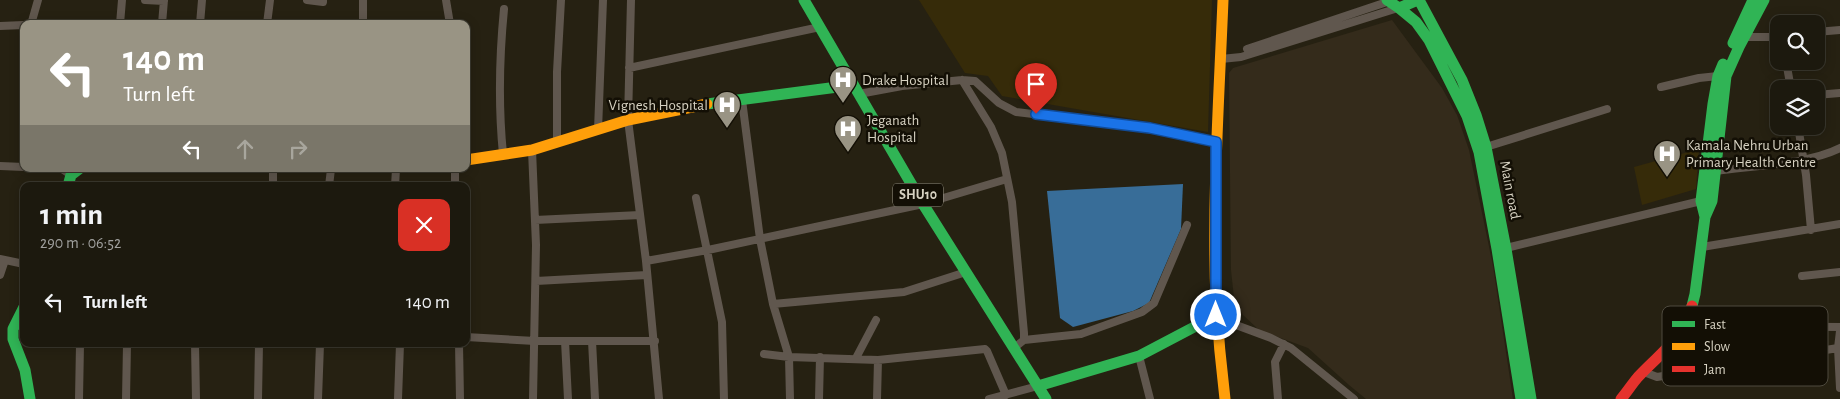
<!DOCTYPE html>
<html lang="en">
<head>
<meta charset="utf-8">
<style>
	body { margin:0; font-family:"Alegreya Sans",sans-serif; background:#252217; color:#f1f3f6; height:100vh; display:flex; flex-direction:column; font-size:19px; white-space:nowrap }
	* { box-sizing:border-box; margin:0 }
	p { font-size:16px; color:#a0a09e }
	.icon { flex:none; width:28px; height:28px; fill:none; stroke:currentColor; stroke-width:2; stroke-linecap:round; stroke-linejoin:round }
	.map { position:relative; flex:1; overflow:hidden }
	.details { position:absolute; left:20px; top:182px; width:450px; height:165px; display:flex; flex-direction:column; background:#1c190e; border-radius:10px; box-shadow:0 2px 12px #0003,0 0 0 1px #3a382e }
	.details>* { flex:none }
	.banner { position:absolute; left:20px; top:20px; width:450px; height:152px; border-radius:10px; box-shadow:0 2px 12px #0003,0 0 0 1px #3a382e; background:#999484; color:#fff; overflow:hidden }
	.controls { position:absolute; left:1770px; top:15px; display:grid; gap:10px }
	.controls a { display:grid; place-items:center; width:55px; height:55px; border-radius:10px; background:#1c190e; box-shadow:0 2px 12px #0003,0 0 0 1px #3a382e; font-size:25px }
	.pin { position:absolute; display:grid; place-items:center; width:42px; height:42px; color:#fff; margin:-51px -21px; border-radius:50% 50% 50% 0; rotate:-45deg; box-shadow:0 0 5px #0007 }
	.pin .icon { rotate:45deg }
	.me { position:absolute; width:55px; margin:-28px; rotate:0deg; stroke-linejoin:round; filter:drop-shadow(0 0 4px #0008) }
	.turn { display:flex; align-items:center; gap:18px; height:105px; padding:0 20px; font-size:22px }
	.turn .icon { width:65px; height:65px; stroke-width:2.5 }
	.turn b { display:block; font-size:35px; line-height:42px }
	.lanes { display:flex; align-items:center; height:48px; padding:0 20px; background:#0003; justify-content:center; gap:25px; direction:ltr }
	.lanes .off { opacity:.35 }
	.round { display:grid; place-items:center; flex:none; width:52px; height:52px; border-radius:10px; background:#252217 }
	.head { display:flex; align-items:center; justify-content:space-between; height:85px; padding:0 20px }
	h1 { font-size:30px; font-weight:700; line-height:38px }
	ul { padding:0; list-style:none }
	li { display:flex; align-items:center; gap:15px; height:70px; padding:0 20px }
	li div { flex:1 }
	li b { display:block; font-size:19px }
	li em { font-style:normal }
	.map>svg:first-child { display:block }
	.built { fill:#362b09 }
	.education { fill:#342b1b }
	.water { fill:#386d98 }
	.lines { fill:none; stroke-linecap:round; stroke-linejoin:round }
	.street { stroke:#60574e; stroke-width:8 }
	.fast { stroke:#30b455; stroke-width:11 }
	.slow { stroke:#ff9f0a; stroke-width:11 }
	.jam { stroke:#e5322d; stroke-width:11 }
	.route-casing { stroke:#114b97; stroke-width:12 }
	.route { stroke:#1a73e8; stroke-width:9 }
	.labels { text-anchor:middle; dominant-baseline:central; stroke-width:5; stroke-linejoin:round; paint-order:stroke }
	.shield { fill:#130f05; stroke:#9c9889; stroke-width:1 }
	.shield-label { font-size:14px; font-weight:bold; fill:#d7d2c2 }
	.poi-label { font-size:15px; fill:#d7d2c2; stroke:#130f05; text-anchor:start }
	.street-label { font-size:15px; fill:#d7d2c2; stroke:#130f05 }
	.key { fill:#130f05; stroke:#4e4a3e; stroke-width:1 }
	.key-label { font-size:14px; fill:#d7d2c2 }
</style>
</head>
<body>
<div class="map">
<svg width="1840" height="399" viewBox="0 0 1840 399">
	<rect width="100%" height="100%" fill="#262112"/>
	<path class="built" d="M919,0H1212L1208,132L1002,96L988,76L965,73Z
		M1699,149L1696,189L1642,205L1634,167Z"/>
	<path class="education" d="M1392,20L1442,88L1457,115L1469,150L1493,266L1513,399H1366L1349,385L1308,348L1259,330L1243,315L1234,298L1231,270L1229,73L1233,68Z"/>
	<path class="water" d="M1183,184L1181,229L1149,303L1133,311L1073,327L1060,318L1047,191Z"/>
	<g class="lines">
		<path class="street" d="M145,0L164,1
			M307,0L323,2V0
			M446,0L450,24
			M631,0L628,120L646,261L659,399
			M29,24L32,21L38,0
			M120,24L122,0
			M162,24L164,0
			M200,24L202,0
			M267,24L270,0
			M363,24V0
			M0,26L24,25
			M1816,32L1840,30
			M1744,37H1779
			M1247,49L1390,1
			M1221,59L1241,57L1398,8
			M1786,61L1791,89
			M629,68L820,27
			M962,80L991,127L1002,153L1012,202L1024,333V340L1014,348
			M1661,87L1699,78L1718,76
			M859,94L902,86L962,80L975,81L999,103L1016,112L1150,128L1216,142
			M1816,95L1840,93
			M742,100L760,239L773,304L789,357L790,399
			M1798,126L1806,175L1811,230
			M598,130L603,0
			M557,143V72L561,0
			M1486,147L1607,109
			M532,150L536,245L533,399
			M503,154C498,103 499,60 504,9
			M0,166L24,167
			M62,169L71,175
			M455,169V186
			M1716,171C1751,166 1809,164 1840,148
			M183,186L273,185
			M273,186V169
			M329,186L331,169
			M395,186L396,169
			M696,198L722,322L724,399
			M535,220L640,215
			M1702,247L1840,224
			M1502,249L1701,201
			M0,259L24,264
			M646,261L708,250L923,204L1007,179
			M0,275L5,260
			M1802,276L1840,272
			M536,281L647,275
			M773,304L904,292L966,272
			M1217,318L1271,338L1291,348L1354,399
			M1688,319L1727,326L1840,327
			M1840,331L1838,348L1840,388
			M466,337L535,341H655
			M1024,340L1081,334L1142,312L1154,303L1187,225
			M565,341L568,399
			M592,341L595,399
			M195,344L196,399
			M459,344L460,399
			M764,354L789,357L878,360L985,349L987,351L1006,395
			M1139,356L1150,399
			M856,358L876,320
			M1644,372L1657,377L1838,348
			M79,399L80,344
			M126,399L127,344
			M258,399L259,344
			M318,399L320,344
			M398,399L400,344
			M819,399L820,357
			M877,399L878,360
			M989,399L1038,386
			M1278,399L1275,362L1284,344"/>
		<path class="fast" d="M804,0L923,204L1046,399
			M1387,0L1399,8L1418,0
			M1419,0L1462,80L1476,115L1486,147L1506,249L1531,399
			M1399,8L1416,22L1429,40L1467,116L1479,152L1497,249L1521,399
			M1733,43L1753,0
			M707,104L853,85
			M68,186L71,175L79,169
			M1705,217L1701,201L1713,104L1718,76L1723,64
			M1692,306L1695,294L1705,217L1712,201L1726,76L1739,47L1764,0
			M24,307L13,329V339L25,370L30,399
			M1038,386L1139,356L1217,315"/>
		<path class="slow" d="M1223,0C1219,100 1212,200 1216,300C1218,333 1221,366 1225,399
			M466,160L532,150L628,120L707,104"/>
		<path class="jam" d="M1621,399C1627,392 1632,384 1638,377C1661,352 1682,341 1692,306"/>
	</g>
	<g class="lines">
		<defs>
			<path id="route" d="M1036,114L1150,128L1216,142V315"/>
		</defs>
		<use href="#route" class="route-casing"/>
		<use href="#route" class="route"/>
	</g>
	<defs>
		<symbol id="hospital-pin" viewBox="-11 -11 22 30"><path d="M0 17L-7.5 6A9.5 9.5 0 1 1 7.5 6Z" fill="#999484" stroke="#130f05"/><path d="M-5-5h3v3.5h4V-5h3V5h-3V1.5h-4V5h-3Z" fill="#fff"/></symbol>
	</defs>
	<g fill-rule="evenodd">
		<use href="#hospital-pin" x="827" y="64" width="32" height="43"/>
		<use href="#hospital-pin" x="711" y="89" width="32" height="43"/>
		<use href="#hospital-pin" x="832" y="113" width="32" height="43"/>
		<use href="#hospital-pin" x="1651" y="138" width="32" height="43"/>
	</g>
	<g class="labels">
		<rect class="shield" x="893" y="183.5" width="50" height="23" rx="4"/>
		<g class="shield-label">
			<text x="918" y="195">SHU10</text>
		</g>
		<g class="poi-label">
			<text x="862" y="80">Drake Hospital</text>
			<text x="708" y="105" text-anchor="end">Vignesh Hospital</text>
			<text x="867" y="120">Jeganath<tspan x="867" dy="17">Hospital</tspan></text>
			<text x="1686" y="145">Kamala Nehru Urban<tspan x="1686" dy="17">Primary Health Centre</tspan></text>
		</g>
		<g class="street-label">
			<text transform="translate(1510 190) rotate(79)">Main road</text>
		</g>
	</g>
	<rect x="1662" y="306" width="166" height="80" rx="8" class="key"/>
	<rect x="1672" y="321" width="23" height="6" fill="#30b455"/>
	<rect x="1672" y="343" width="23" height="7" fill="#ff9f0a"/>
	<rect x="1672" y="366" width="23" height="6" fill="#e5322d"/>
	<g class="key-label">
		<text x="1704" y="329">Fast</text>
		<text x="1704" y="351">Slow</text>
		<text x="1704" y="374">Jam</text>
	</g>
</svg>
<div class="controls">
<a><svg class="icon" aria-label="search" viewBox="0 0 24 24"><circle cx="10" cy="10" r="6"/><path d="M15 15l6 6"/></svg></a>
<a><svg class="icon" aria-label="layers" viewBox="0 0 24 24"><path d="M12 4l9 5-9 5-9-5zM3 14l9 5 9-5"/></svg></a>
</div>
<div class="pin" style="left:1036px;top:114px;background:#d93025"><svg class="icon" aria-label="arrive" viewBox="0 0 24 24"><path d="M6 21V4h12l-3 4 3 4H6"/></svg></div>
<svg class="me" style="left:1216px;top:315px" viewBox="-20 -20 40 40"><circle r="17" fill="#1a73e8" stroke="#fff" stroke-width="3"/><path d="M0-11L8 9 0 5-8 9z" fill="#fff"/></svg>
<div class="banner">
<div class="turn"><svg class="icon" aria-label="left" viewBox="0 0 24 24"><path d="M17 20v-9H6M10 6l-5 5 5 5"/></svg><div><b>140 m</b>Turn left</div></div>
<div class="lanes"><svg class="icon" aria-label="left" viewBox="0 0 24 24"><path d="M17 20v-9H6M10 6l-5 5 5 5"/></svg><svg class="icon off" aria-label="ahead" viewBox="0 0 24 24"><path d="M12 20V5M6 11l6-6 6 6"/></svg><svg class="icon off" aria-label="right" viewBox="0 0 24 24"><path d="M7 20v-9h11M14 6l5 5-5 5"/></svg></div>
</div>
<section class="details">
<div class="head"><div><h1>1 min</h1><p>290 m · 06:52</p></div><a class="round" style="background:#d93025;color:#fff"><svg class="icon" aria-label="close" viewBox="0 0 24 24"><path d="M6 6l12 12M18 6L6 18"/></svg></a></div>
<ul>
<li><svg class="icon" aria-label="left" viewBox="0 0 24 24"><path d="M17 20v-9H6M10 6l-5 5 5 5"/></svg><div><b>Turn left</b></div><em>140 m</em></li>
</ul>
</section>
</div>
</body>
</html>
